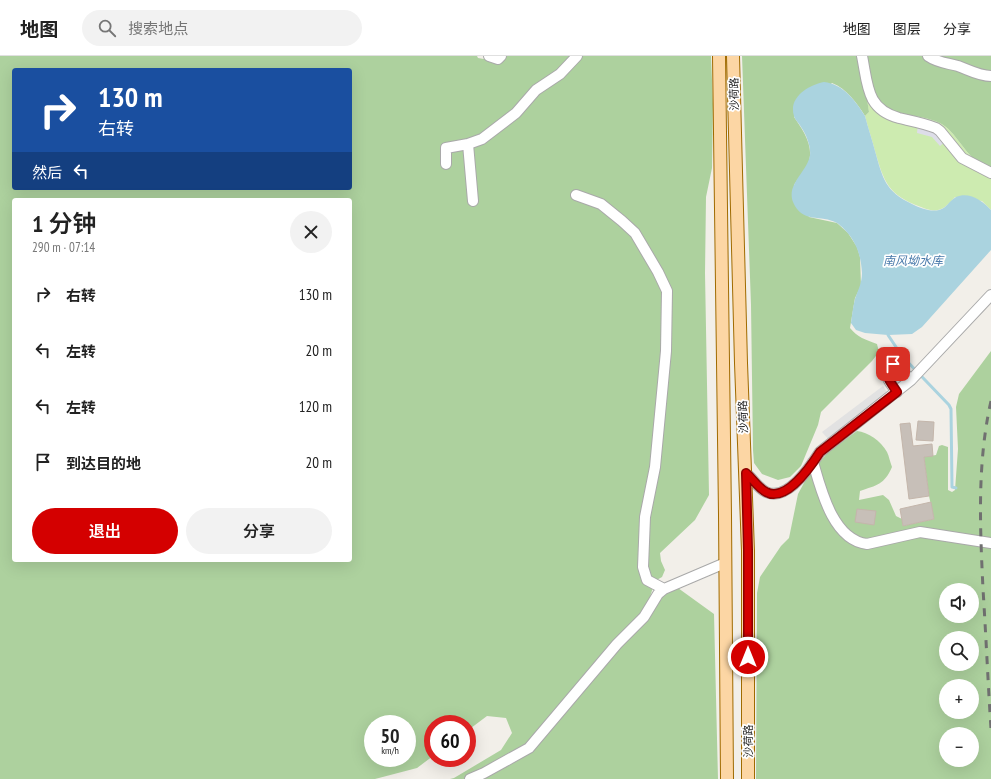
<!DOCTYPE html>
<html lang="zh">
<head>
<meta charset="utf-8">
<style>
	body { margin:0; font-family:"PT Sans Narrow","Noto Sans SC",sans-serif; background:#f2f2f2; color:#222; height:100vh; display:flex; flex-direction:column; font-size:15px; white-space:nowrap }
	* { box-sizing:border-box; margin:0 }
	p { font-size:13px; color:#767676 }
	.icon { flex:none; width:22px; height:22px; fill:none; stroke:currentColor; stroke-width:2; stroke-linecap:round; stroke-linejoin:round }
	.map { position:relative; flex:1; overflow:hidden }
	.details { position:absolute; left:12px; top:142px; width:340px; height:364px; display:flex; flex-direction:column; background:#fff; border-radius:4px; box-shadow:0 4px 16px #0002 }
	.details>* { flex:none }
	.hud { position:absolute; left:12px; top:12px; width:340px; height:122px; border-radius:4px; box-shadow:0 4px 16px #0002; background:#1a4fa0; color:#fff; overflow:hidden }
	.tools { position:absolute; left:939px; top:527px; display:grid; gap:8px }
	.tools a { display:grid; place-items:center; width:40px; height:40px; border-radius:50%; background:#fff; box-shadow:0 4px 16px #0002; font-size:20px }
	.speed { position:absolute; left:364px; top:659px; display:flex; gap:8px; font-size:20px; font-weight:700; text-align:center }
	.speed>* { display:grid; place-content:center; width:52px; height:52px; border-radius:50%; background:#fff; box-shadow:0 4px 16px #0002; line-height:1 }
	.speed small { font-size:10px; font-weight:400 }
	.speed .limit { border:6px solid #d22; background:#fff; color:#111 }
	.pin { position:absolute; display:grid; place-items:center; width:34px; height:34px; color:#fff; margin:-17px; border-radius:8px; box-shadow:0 2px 6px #0006 }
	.me { position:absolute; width:44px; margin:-22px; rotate:0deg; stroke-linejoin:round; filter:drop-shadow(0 0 3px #0008) }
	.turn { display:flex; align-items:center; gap:14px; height:84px; padding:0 20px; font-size:18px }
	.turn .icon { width:52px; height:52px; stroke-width:2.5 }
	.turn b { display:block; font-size:28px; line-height:34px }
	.then { display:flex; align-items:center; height:38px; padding:0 20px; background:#0003; gap:8px; font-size:15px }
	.round { display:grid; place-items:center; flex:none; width:42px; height:42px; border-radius:21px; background:#f2f2f2 }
	.overview { display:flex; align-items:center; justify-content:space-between; height:68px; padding:0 20px }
	h1 { font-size:24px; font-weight:600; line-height:30px }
	.action { display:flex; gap:8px; margin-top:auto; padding:8px 20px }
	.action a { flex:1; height:46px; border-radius:24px; background:#d40000; color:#fff; font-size:16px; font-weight:600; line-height:46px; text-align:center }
	.action a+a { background:#f2f2f2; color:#222 }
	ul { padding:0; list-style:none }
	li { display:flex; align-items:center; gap:12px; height:56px; padding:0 20px }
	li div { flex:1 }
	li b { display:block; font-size:15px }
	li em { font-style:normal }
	header { display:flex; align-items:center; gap:24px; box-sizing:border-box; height:56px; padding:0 20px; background:#fff; border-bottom:1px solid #e0e0e0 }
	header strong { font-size:19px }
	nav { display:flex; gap:22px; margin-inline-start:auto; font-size:14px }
	.search { width:280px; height:36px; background:#f2f2f2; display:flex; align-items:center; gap:10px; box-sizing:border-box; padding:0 14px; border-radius:22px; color:#767676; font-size:15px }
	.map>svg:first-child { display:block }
	.grass { fill:#cdebb0 }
	.forest { fill:#add19e; fill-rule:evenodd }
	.parking { fill:#e2e2e2 }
	.plaza { fill:#dddde8 }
	.water { fill:#aad3df }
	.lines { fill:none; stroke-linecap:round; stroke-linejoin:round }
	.stream { stroke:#aad3df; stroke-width:3 }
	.building { fill:#c7bfb8; stroke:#c4b6ab }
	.minor-casing { stroke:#a9a9a9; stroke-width:12 }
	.major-casing { stroke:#a06b00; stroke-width:14 }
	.minor { stroke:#fff; stroke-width:10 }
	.major { stroke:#fcd6a4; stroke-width:12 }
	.rail { stroke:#707070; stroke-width:3; stroke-dasharray:8 8; stroke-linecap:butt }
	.route-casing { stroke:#8a0000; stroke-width:10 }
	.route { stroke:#d40000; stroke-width:7 }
	.labels { text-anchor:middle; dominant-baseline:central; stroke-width:3.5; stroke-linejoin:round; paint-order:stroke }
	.street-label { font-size:11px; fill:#222; stroke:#fff }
	.water-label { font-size:12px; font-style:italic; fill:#4a7aab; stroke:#fff }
</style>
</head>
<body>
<header>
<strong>地图</strong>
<div class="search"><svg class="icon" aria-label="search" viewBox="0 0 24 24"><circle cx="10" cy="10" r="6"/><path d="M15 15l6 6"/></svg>搜索地点</div>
<nav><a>地图</a><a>图层</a><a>分享</a></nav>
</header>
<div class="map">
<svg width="991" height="723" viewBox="0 0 991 723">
	<rect width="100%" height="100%" fill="#f2efe9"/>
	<path class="grass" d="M874,37C877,41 880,46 884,49C902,63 928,57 946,71C960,82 972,111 991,111V154L982,145L955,141C944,154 937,158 921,151C888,139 884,126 875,95C872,83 868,72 865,60L869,56L867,44L868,39Z"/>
	<path class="forest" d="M0,0H477L478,2C489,4 498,7 507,0H711L713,48L712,112L706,141L705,217L709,439L695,464L660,497L661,505L665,514L662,521L655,525L650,541L652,545L671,532H678L714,558L718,723H450L454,722L501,694L512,677L506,662L487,660L467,675V668H433V700L417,712L375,723H0ZM14,14H350V132H14ZM14,144H350V504H14ZM373,668H407V702H373Z
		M742,0H991V111C972,111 960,82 946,71C928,57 901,63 884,49C880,45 877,41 874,37L868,39L867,43L869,56L865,60C857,47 847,33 832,27L794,61C803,74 815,91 808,108C805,115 798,122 794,129L809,161L837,167L848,177L857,191L860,201L861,230L855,242L850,272C857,281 866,284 877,288L879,296L872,305L821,356L818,369L801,410L790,421L778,424L762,418L754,407L753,394L751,249Z
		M991,295V723H756L757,537L760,521L781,490L789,482L798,438L805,425L828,396L857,375C868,376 881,385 887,396C889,400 890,406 892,411C884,429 877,429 860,435L859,444L883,439L889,444L896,460L902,463L903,470L934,463L929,440L924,401L936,399L939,390L942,389L948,391V434L952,436L955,434L958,393L956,351L959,338ZM946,534H972V560H946ZM946,582H972V608H946ZM946,630H972V656H946ZM946,678H972V704H946Z"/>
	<path class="parking" d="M883,330L889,339L829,384L822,376Z"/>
	<path class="plaza" d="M918,67L947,84L940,90L932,81L917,77Z"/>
	<path class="water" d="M824,26C843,28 855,44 865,60C868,72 872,83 875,95C883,123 885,135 912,148C920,152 930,156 939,154C947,152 949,145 956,141C969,135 983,145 991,154V194L922,271L912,278L888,279L865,277L856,274L851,267C852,259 853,251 855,243C858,234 862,227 862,217C861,199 856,185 844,173C842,171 839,168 837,167C821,158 802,168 793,146C786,128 808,115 810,99C811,90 806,78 801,71C799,67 795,64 794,60C788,41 809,29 824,26Z"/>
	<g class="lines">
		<path class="stream" d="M888,279L902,300L949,349L951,353L952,431L956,432"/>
	</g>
	<path class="building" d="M918,365L934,366L933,385L916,384Z
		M910,367L913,390L932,388L933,400L924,401L929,440L909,443L900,368Z
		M931,446L934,463L903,470L900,453Z
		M857,453L876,455L874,469L855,466Z"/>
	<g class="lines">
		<defs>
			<path id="minor" d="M489,0L498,3L501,0
				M862,0C868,29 866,53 899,62C912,65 924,67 936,72L940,75L962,102L991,117
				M928,0C938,7 947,7 958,10C969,14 979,20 991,20
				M468,88L473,145
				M446,108V92L468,88L482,83L516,57L536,34L560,18L577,0
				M576,139L601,148L622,165L635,177L658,216L667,235L666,295L655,411L645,461L643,511L647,524L664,533
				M897,336C891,328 882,318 889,309L893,308L900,313L911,324
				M813,406C821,434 833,484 867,488L920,476L991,487
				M746,417C753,423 758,432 766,436C787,446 811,410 820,396L911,324L991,239
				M470,723L484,717L529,692L617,588L644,561L658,538L664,533L725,507"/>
			<path id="major" d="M719,0L725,459L727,723
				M733,0L741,307L748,495V723"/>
		</defs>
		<use href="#minor" class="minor-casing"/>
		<use href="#major" class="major-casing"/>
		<use href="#minor" class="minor"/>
		<use href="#major" class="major"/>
		<path class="rail" d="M991,345C977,407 980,470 983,533C986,580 988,627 991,673"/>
	</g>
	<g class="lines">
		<defs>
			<path id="route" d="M748,601V494L746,417C753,423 758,432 766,436C786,447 811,410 820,396L897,336C892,328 885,321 887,311L893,308"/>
		</defs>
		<use href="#route" class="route-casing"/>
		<use href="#route" class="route"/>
	</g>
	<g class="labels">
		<g class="street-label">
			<text transform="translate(734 38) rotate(-91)">沙荷路</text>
			<text transform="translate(743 361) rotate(-92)">沙荷路</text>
			<text transform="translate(748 685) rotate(-90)">沙荷路</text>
		</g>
		<g class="water-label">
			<text x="913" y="204">南风坳水库</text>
		</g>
	</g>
</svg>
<div class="tools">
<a><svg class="icon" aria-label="sound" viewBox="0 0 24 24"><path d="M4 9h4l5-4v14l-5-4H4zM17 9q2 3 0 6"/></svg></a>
<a><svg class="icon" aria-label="search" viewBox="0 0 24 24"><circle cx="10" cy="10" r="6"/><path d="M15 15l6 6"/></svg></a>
<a>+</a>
<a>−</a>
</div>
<div class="speed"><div>50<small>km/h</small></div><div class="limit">60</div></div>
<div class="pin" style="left:893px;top:308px;background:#d93025"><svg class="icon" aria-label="arrive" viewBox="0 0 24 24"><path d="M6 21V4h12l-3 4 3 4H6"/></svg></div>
<svg class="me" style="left:748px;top:601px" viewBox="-20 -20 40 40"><circle r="17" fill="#d40000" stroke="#fff" stroke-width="3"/><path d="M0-11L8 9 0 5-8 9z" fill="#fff"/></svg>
<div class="hud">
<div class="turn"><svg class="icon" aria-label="right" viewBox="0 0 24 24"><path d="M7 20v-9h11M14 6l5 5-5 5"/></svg><div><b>130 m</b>右转</div></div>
<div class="then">然后<svg class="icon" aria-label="left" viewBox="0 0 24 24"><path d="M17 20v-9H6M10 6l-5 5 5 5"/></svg></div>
</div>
<section class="details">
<div class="overview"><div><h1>1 分钟</h1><p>290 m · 07:14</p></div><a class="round"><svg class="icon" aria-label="close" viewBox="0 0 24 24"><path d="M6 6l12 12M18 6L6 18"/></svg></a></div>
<ul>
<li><svg class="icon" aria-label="right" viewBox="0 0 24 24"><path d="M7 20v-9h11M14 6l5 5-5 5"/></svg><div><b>右转</b></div><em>130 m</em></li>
<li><svg class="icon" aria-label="left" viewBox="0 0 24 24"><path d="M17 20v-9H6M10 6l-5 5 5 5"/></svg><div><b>左转</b></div><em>20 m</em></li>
<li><svg class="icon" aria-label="left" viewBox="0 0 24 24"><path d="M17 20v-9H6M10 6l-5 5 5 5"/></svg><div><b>左转</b></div><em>120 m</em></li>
<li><svg class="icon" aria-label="arrive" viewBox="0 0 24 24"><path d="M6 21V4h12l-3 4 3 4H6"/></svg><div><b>到达目的地</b></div><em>20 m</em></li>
</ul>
<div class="action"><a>退出</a><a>分享</a></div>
</section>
</div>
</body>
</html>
